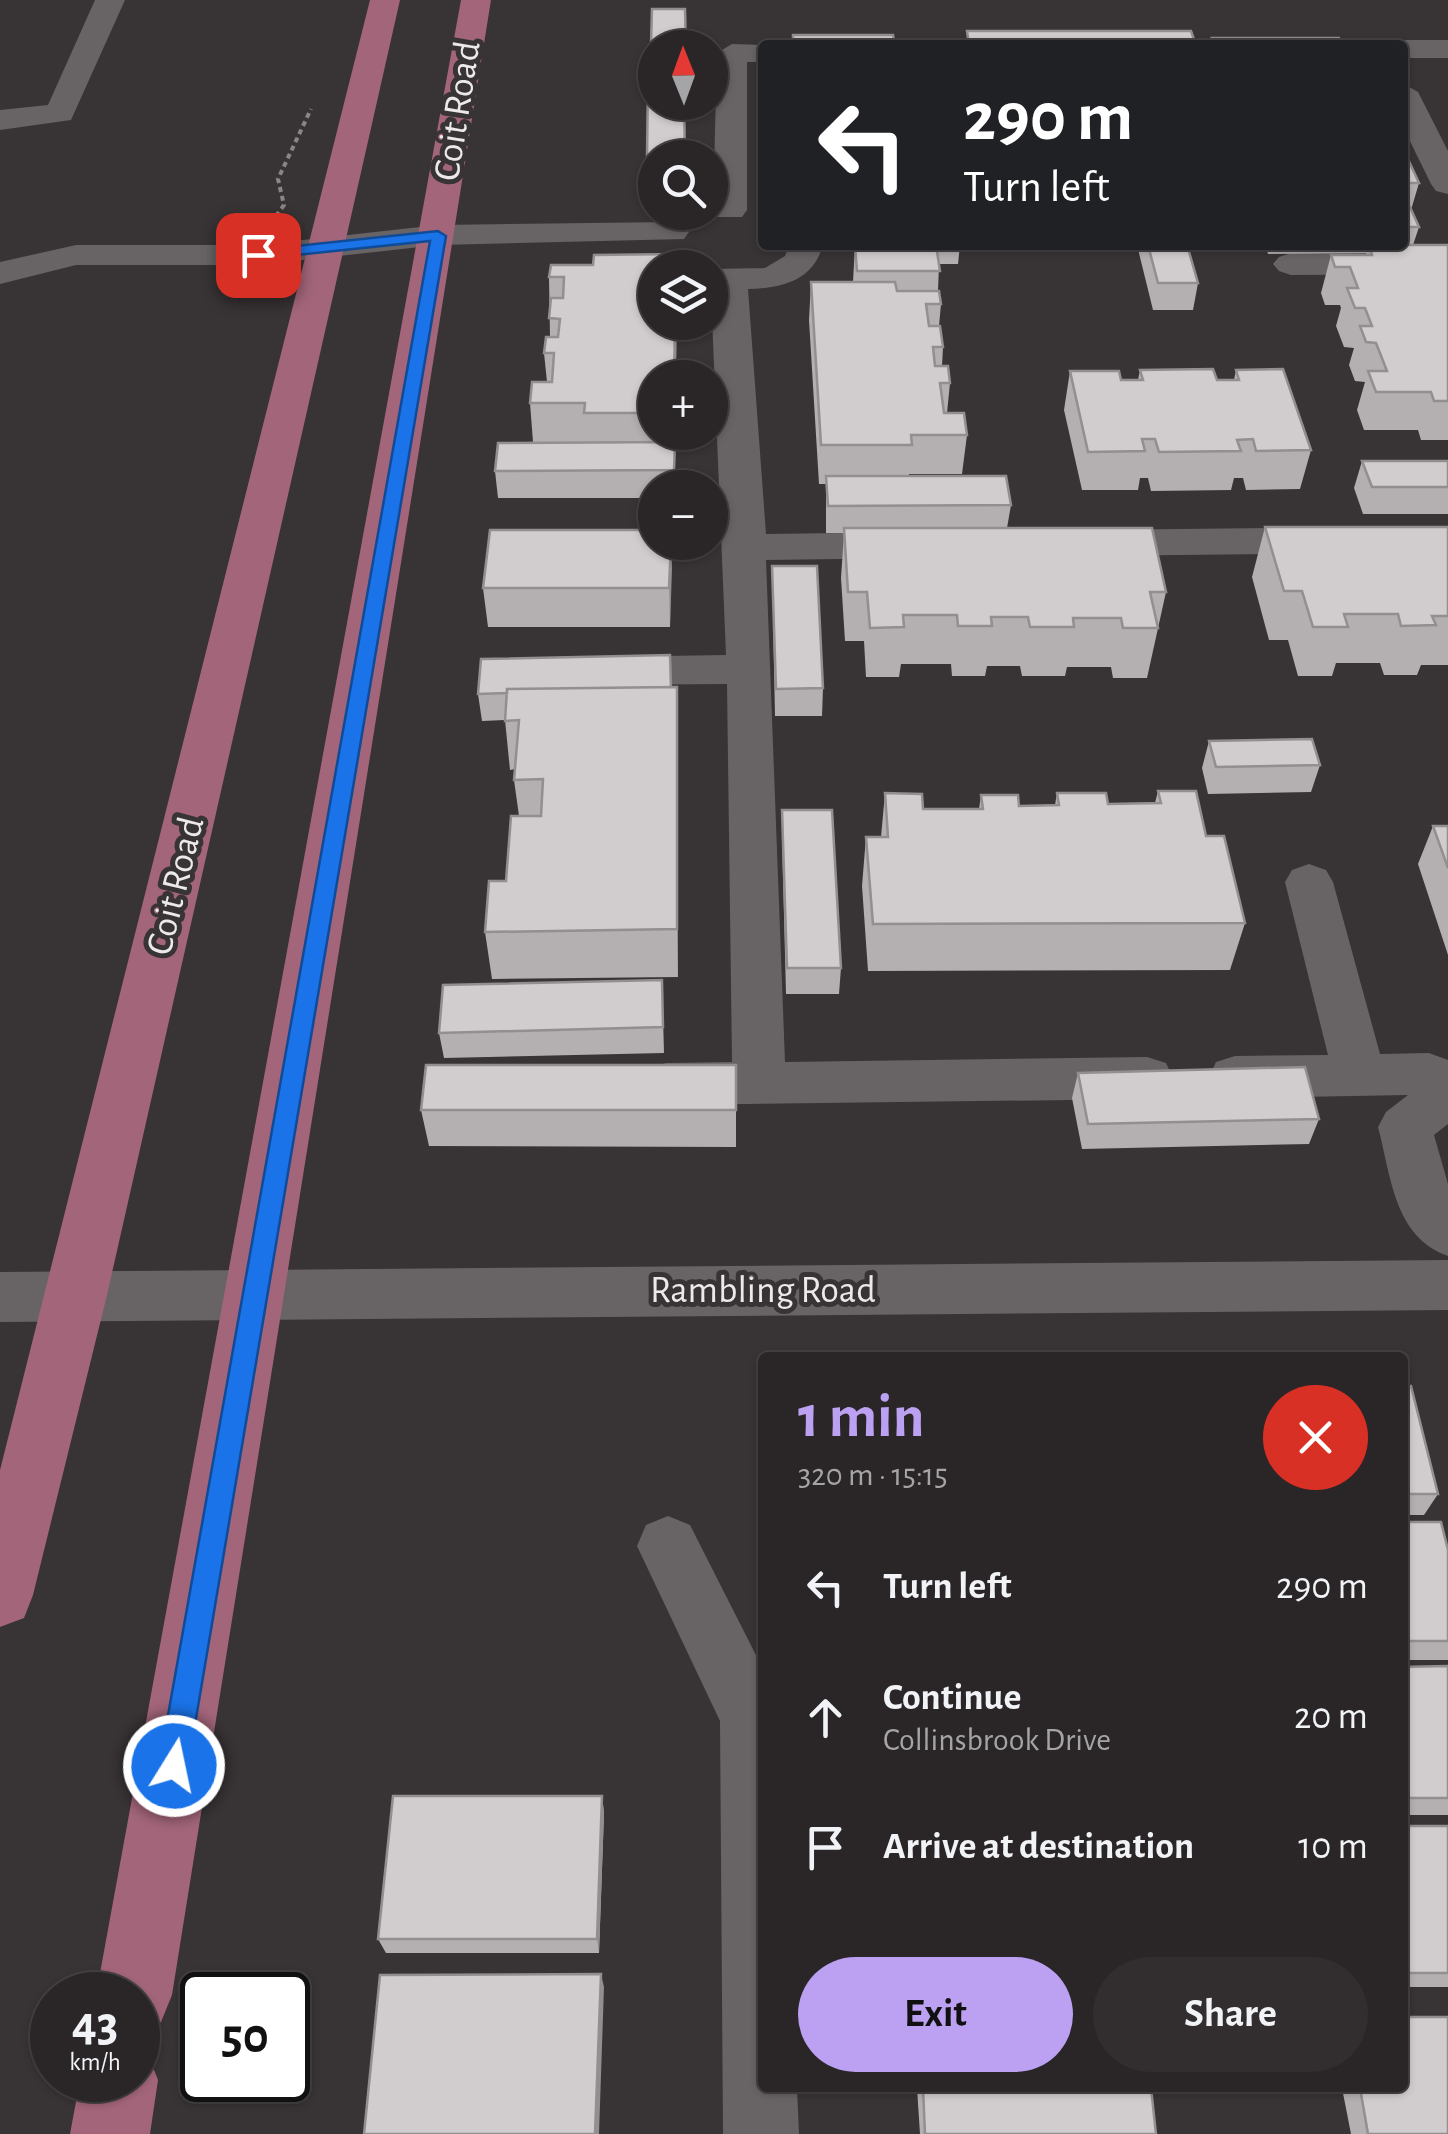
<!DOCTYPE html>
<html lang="en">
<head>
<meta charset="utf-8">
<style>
	body { margin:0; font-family:"Alegreya Sans",sans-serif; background:#322e30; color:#f1f3f6; height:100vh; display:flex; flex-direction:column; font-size:38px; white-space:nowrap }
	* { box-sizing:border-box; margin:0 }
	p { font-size:32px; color:#a5a5a8 }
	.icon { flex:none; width:55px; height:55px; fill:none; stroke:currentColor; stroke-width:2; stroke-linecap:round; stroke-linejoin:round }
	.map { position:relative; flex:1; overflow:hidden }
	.sheet { position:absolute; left:758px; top:1352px; width:650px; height:740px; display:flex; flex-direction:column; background:#2a2628; border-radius:10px; box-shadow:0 2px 8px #0004,0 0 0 2px #464345 }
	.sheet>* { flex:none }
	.banner { position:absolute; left:758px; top:40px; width:650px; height:210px; border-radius:10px; box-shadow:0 2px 8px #0004,0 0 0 2px #464345; background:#202124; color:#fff; overflow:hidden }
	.needle { width:65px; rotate:359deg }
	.controls { position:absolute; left:638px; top:30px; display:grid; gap:20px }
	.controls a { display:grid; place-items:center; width:90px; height:90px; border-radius:50%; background:#2a2628; box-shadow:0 2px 8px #0004,0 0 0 2px #464345; font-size:50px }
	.speed { position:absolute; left:30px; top:1972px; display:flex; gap:20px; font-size:50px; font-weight:700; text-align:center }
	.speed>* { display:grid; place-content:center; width:130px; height:130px; border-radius:50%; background:#2a2628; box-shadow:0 2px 8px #0004,0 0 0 2px #464345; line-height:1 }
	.speed small { font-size:25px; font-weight:400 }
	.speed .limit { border:5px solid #111; border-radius:15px; background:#fff; color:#111 }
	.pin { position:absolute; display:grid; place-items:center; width:85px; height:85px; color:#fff; margin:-42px; border-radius:20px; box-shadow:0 5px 15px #0006 }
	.me { position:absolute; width:110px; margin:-55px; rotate:10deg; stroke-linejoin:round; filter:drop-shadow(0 0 8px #0008) }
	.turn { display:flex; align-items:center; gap:35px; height:210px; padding:0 40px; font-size:45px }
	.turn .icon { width:130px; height:130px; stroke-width:2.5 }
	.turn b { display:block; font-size:70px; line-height:85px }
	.round { display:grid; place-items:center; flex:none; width:105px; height:105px; border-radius:52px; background:#322e30 }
	.head { display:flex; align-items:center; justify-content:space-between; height:170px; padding:0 40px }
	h1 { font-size:60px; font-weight:700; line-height:75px; color:#bca0f2 }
	.button { display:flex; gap:20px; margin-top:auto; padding:20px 40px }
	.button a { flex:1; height:115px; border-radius:60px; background:#bca0f2; color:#111; font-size:40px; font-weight:700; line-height:115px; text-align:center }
	.button a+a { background:#322e30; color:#f1f3f6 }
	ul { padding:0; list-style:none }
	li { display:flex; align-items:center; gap:30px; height:130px; padding:0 40px }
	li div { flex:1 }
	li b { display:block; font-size:38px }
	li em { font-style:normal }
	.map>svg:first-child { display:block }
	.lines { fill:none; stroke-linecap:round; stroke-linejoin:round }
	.path { stroke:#8a8687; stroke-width:4; stroke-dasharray:5 4; stroke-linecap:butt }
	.minor { fill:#686465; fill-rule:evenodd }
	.major { fill:#a3657a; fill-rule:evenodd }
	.wall { fill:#b4afb0 }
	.shaded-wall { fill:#928f90 }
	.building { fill:#d1cccd; stroke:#928f90; stroke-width:2.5 }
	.route { fill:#1a73e8; stroke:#114b97; stroke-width:2.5 }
	.labels { text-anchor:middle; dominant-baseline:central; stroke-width:10; stroke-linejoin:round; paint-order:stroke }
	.street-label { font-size:38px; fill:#ece9e9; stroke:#383335 }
</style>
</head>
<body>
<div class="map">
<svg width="1448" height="2134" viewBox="0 0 1448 2134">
	<rect width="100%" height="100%" fill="#383335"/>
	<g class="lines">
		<path class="path" d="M276,216L284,205L278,179L311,109"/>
		<path class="minor" d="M95,0H125L71,120L0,130V110L48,105Z
			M1402,40H1448V58H1402V45H1390Z
			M732,44L767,45H762V62H747V210L742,217H718L713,210L717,53Z
			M1402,83L1418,92L1448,151V194L1436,191L1431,184L1402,125Z
			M672,222L684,225L689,232L684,239L438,245L258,265H76L0,284V262L76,245H258L438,225Z
			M789,245H823C813,281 782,288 748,289L766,534L913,532L928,536L934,545L928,554L913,558L766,560L785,1062L1147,1057L1166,1063L1173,1078L1166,1093L1147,1099L666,1105L647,1099L640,1084L647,1069L666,1063L732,1062L727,684L599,685L583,681L577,671L583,661L599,657L726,655L710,269L765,268L785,256Z
			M1448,252V274L1291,275L1279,271L1273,264L1279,257L1291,253Z
			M1448,526V552L1086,556L1071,552L1065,543L1071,534L1086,530Z
			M1309,864L1326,870L1333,882L1380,1054L1429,1053L1448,1060V1124L1434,1135L1448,1184V1256C1394,1237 1391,1176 1378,1127L1386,1112L1408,1095L1235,1098L1216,1092L1209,1077L1216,1062L1235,1056L1328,1055L1285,882L1292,870Z
			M1448,1260V1310L0,1322V1272Z
			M668,1516L690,1525L762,1667V2088H797L799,2134H723L720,1721L637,1546L646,1525Z"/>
		<path class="major" d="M370,0H400L107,1295L33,1595L24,1618L0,1627V1470Z
			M461,0H491L172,1995L161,2022L138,2032V1995H96Z
			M138,2049L147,2052L158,2080L150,2134H70L80,2080H138Z"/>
	</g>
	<path class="wall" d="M652,9L655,48V183H648L647,157Z
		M1402,146L1419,183L1411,210L1419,227L1413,245H1448V440H1421L1418,430H1364L1357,410L1365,382L1355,381L1349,365L1354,348L1344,347L1336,326L1341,308L1340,305H1325L1321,293L1331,255H1366V253L1268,254L1265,245H1402Z
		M867,245H960L958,264H939L938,291L941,304L939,326L943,347L942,366L950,383L947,413L967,435L962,474H909V476L1011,505L1007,528L1166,592L1147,678H1113L1111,667H1067L1065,676H1022L1020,666H987L985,676H952L951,664H901L899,677H866L864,641H845L841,578L844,533H826V484H819L809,320L811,282H853L855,246Z
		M1137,245H1187L1198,283L1193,310H1153Z
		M593,265L655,378V432H675V488H655V498H498L495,471L586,443L533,442L530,403L547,382L544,353L550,337L549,277Z
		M1140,370L1217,380H1234L1236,370L1311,450L1300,489L1246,490L1243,478H1234L1231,490L1151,491L1148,478H1140L1138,490H1082L1064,410L1070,371L1121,380H1138Z
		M1362,461H1448V514H1363L1354,488Z
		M1265,527H1448V665H1421L1417,675H1384L1380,663H1336L1332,676H1298L1288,640H1269L1252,577Z
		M671,542L670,627H488L483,588Z
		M772,566L823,688L822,716H775Z
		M677,687L678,977L492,979L485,932L506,881L519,816L514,780L515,769L510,770L505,720L482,721L478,694Z
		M1209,741L1320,765L1311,792L1208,794L1202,768Z
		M1158,791L1206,836L1245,923L1230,970L868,971L862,886L866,837H881L885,793L923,809H979L981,795L1019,806L1055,805L1057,793L1108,804L1155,803Z
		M782,810L841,968L839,994H786L782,837Z
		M1433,826H1448V955L1418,864Z
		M662,980L664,1053L444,1058L439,1033Z
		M736,1065V1147L429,1146L421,1110Z
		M1078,1073L1319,1119L1309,1144L1082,1149L1072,1098Z
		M1402,1386L1438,1494L1424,1515H1402Z
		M1402,1522L1448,1550V1660H1402Z
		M1448,1666V1815H1402V1667Z
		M602,1796L604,1813L599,1953H386L378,1939Z
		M1402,1826H1448V1987H1402Z
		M917,2088H1151L1156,2134H920Z
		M1342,2088H1402L1448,2134H1351Z"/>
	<path class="shaded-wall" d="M675,322H677L676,378H674Z
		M671,542L672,569L670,627L669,588Z
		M677,687L678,736V977L677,929Z
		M602,1796L604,1813L599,1953L597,1939Z
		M601,1974L604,1987L599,2134H595Z"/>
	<path class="building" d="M652,9H685L686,48H655V77H650Z
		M967,31H1191L1196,45H969Z
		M793,35H893L895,45H793Z
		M1212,38H1339L1343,45H1215Z
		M648,82H655V102H684L685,157H647Z
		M1402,146L1419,183H1402Z
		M1402,207H1410L1419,227H1402Z
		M870,245H936L940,271H857L855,246Z
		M1148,245H1187L1198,283H1158Z
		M1369,245H1448V401H1434L1431,392H1376L1368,371H1387L1376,343L1366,342L1360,326H1372L1365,308H1355L1347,288H1358L1350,267H1335L1331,255H1372Z
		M677,254L676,268H655V322H675L674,378H655V413H584L585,403H530L532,382H552L554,353H544L546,337H558L560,319L549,318L551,298H563L564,277H549L551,265H593L594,255Z
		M811,282H895L897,291H939L941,304H926L929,326H940L943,347H933L935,366H948L950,383H940L944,413H964L967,435H911L912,445H821Z
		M1213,369L1217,380H1239L1236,370L1283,369L1311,450L1256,451L1253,439L1237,440L1241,451L1159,452L1155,439H1142L1145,451L1088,452L1070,371H1119L1121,380H1143L1140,370Z
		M675,442L674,470L495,471L498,443Z
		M1362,461H1448V487H1372Z
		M826,476H1006L1011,505L828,506Z
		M1265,527H1448V616H1432L1436,625L1401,626L1398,614H1344L1348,627H1313L1302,591H1284Z
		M844,528H1152L1166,592H1150L1158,628H1123L1121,618H1073L1074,627H1030L1028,617H991L992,626H958L957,615H903L904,627L870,628L867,592H848Z
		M490,530H655V542H671L669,588H483Z
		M772,566H817L823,688L776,689Z
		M670,655L671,687L507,689V693L478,694L481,659Z
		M677,687V929L485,932L489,881H506L511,816H541L543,779L514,780L519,720L505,721L507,689Z
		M1312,739L1320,765L1216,767L1209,741Z
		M1158,791H1196L1206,836H1224L1245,923L873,924L866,837H888L885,793L922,794L923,809H983L981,795H1018L1019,806L1059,805L1057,793H1106L1108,804L1161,803Z
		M782,810H832L841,968H787Z
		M1433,826H1448V868Z
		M662,980L663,1027L439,1033L443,985Z
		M426,1065H736V1110H421Z
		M1305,1067L1319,1119L1088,1124L1078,1073Z
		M1402,1386H1411L1438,1494H1402Z
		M1402,1522H1441L1448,1550V1641H1402Z
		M1448,1666V1798H1402V1667Z
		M393,1796H602L597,1939H378Z
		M1402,1826H1448V1973H1402Z
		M601,1974L595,2134H364L380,1975Z
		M1402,2017H1448V2134H1368L1360,2088H1402Z
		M923,2088H1151L1156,2134H925Z"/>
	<path class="route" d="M438,231L446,236L188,1766L184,1777L174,1781L163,1777L159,1766L430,241L258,259L250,255L258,250Z"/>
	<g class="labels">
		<g class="street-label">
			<text transform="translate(458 111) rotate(-81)">Coit Road</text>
			<text transform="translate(176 886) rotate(-76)">Coit Road</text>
			<text x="763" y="1291">Rambling Road</text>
		</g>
	</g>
</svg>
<div class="controls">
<a><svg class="needle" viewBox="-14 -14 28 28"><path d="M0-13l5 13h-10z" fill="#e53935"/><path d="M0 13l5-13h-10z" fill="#a5a5a8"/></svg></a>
<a><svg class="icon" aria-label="search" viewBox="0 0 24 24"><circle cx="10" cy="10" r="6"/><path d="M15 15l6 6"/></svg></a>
<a><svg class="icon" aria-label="layers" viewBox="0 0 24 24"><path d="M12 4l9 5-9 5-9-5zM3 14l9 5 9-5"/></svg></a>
<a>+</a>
<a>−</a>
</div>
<div class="speed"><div>43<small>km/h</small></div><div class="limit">50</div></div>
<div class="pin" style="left:258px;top:255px;background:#d93025"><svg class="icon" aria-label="arrive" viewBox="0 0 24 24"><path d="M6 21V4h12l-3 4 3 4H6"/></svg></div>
<svg class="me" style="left:174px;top:1766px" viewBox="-20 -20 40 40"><circle r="17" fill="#1a73e8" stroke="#fff" stroke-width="3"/><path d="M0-11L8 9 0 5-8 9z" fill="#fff"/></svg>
<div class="banner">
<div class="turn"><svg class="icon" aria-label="left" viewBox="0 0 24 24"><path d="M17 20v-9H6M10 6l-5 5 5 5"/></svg><div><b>290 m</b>Turn left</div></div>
</div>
<section class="sheet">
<div class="head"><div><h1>1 min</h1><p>320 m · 15:15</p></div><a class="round" style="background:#d93025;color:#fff"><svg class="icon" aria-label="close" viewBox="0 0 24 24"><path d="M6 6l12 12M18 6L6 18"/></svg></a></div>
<ul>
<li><svg class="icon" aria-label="left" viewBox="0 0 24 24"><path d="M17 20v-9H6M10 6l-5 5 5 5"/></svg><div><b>Turn left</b></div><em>290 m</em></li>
<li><svg class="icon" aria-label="ahead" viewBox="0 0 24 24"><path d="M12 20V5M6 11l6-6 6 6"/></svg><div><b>Continue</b><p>Collinsbrook Drive</p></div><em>20 m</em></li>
<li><svg class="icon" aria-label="arrive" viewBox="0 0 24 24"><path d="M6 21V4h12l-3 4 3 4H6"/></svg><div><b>Arrive at destination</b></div><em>10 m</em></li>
</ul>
<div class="button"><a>Exit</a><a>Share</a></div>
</section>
</div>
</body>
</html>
